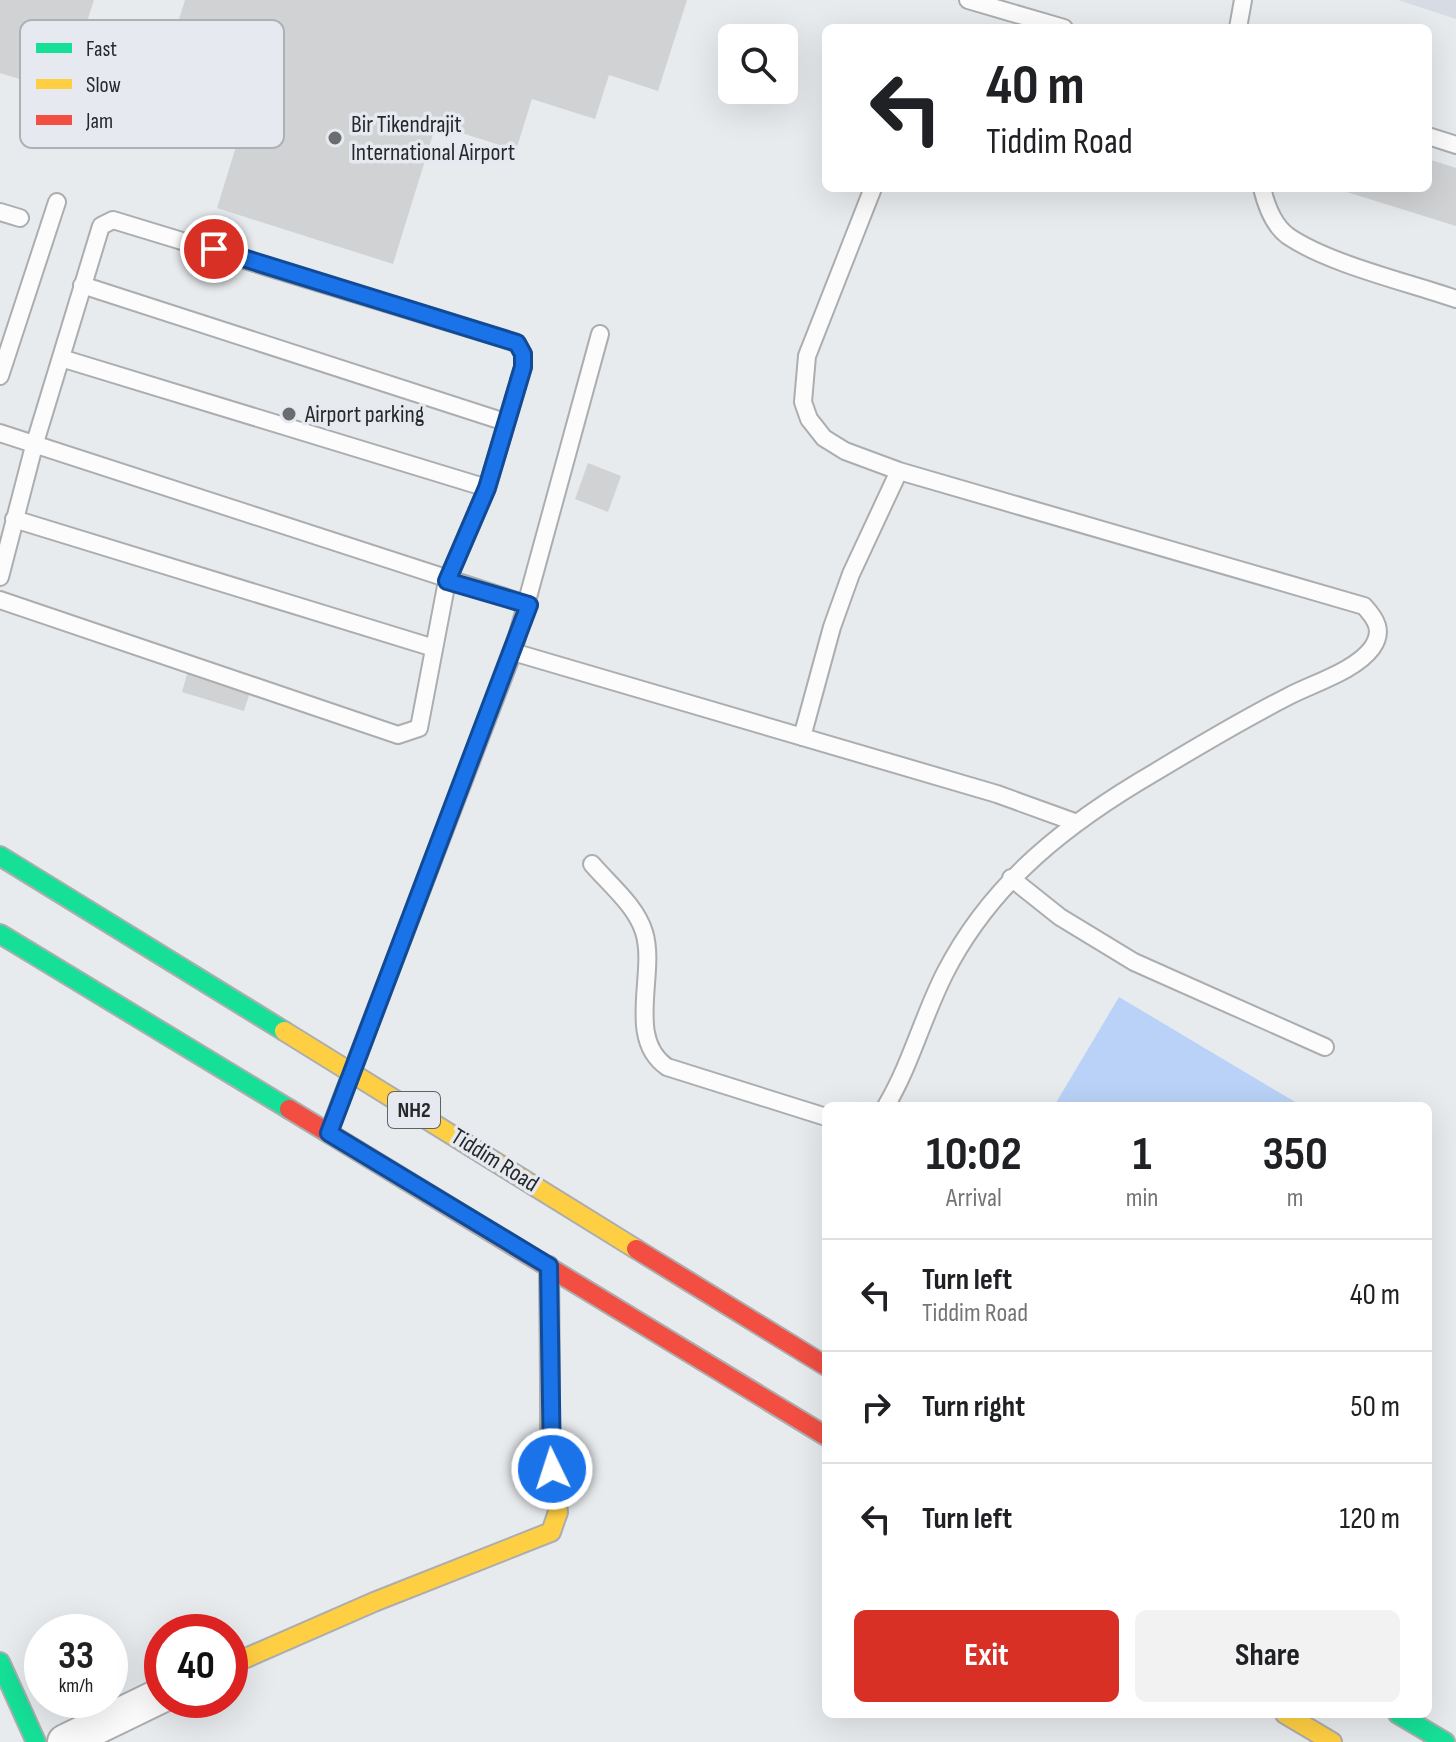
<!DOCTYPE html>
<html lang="en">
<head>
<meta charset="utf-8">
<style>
	body { margin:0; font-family:"Sofia Sans Condensed",sans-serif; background:#f2f2f2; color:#202124; height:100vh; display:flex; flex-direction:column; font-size:30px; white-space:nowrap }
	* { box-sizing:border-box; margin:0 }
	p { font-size:26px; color:#757577 }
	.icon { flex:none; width:44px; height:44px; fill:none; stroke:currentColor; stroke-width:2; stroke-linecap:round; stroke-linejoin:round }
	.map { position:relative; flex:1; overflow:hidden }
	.panel { position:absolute; left:822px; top:1102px; width:610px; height:616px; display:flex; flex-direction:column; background:#fff; border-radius:12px; box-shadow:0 8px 32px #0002 }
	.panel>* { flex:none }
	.banner { position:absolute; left:822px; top:24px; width:610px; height:168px; border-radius:12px; box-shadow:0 8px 32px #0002; background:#fff; color:#202124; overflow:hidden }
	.fabs { position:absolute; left:718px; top:24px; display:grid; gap:16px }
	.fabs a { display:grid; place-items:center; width:80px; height:80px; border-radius:12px; background:#fff; box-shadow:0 8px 32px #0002; font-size:40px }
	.speed { position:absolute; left:24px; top:1614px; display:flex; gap:16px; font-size:40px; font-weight:700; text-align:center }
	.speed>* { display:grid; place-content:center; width:104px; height:104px; border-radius:50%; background:#fff; box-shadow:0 8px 32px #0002; line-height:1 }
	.speed small { font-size:20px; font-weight:400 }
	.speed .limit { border:12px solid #d22; background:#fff; color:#111 }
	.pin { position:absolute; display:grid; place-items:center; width:68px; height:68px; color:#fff; margin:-34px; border:4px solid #fff; border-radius:50%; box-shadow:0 2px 8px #0007 }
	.me { position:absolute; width:88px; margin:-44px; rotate:356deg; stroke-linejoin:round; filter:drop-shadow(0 0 6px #0008) }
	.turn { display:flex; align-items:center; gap:28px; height:168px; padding:0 32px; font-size:36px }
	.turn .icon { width:104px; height:104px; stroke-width:2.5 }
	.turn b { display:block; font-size:56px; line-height:68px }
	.eta { display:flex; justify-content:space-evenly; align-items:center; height:136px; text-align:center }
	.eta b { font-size:48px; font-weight:700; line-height:56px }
	.action { display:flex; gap:16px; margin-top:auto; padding:16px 32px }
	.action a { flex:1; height:92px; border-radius:12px; background:#d93025; color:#fff; font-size:32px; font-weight:700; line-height:92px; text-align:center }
	.action a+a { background:#f2f2f2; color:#202124 }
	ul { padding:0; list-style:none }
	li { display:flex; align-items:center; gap:24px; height:112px; padding:0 32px; border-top:2px solid #e0e0e0 }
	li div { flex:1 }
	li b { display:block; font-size:30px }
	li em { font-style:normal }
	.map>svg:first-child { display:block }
	.built { fill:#d7dce4 }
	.water { fill:#bad2f7 }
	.building { fill:#d0d2d4 }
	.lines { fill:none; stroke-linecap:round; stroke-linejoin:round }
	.lane-casing { stroke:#abadaf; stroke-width:20 }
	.street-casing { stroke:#abadaf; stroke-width:38 }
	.fast-casing { stroke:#abadaf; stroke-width:22 }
	.slow-casing { stroke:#abadaf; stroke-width:22 }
	.jam-casing { stroke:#abadaf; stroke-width:22 }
	.lane { stroke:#fcfcfc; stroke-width:16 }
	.street { stroke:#fcfcfc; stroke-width:34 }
	.fast { stroke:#16e098; stroke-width:18 }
	.slow { stroke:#ffcf43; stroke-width:18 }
	.jam { stroke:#f24e42; stroke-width:18 }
	.route-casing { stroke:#114b97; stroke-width:20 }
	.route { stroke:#1a73e8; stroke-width:14 }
	.poi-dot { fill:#6b6c6f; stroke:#e6eaf0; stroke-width:3 }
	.labels { text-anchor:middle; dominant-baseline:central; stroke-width:7; stroke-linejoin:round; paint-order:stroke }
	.shield { fill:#e6eaf0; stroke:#606265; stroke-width:2 }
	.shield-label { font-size:22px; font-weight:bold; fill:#27282a }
	.poi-label { font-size:24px; fill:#27282a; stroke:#e6eaf0; text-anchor:start }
	.street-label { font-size:24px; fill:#27282a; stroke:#e6eaf0 }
	.key { fill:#e6eaf0; stroke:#adb0b5; stroke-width:2 }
	.key-label { font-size:22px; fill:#27282a }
</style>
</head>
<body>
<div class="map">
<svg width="1456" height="1742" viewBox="0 0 1456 1742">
	<rect width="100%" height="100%" fill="#e8ebee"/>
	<path class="built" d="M1398,0H1456V19Z"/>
	<path class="water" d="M1119,997L1302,1106H1054Z"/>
	<path class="building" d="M0,0H94L64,93L0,73Z
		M185,0H687L658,91L609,75L595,119L532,99L516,150L436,125L393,264L217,208L260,69L172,41Z
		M1428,159L1456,168V226L1337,189L1428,188Z
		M588,463L621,476L608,512L575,499Z
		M191,660L254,680L244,711L182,692Z"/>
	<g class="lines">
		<defs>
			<path id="lane" d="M968,0L1064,28
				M1238,28L1243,0
				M1428,136L1456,145
				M873,188L807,356L803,402L809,419L824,438L845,451L899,471L1364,606C1376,619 1384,631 1372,648C1355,671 1314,683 1289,696C1244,719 1200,745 1157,771C1069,822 992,881 945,973C923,1016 911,1064 886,1106
				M1262,188C1266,205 1273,225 1288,236C1329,264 1407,282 1456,299
				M0,212L20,218
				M82,285L505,422
				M61,358L487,488
				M0,376L57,202
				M0,433L529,605
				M14,519L434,648
				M0,577L34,446L101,226L113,220L517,343L523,354V367L487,488L447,581L419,728L398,735L0,600
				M513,652L997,794L1077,823
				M802,737L832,627L851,574L899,471
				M592,864C610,885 636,906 644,932C657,973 625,1038 667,1067L826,1117
				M1011,878L1060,917L1134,962L1325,1047
				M329,1131L513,652L600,334"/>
			<path id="street" d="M65,1742L162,1695"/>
			<path id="fast" d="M0,856L284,1031
				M0,934L289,1109
				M549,1266L550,1381
				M0,1662L36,1742
				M1398,1714L1445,1742"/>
			<path id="slow" d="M284,1031L636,1249
				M230,1665L374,1602L551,1532L558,1512L550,1448V1381
				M1285,1714L1332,1742"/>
			<path id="jam" d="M289,1109L826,1436
				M636,1249L826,1366"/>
		</defs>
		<use href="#lane" class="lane-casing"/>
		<use href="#street" class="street-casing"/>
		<use href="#fast" class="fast-casing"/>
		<use href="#slow" class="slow-casing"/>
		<use href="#jam" class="jam-casing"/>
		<use href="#lane" class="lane"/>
		<use href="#street" class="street"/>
		<use href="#fast" class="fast"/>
		<use href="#slow" class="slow"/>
		<use href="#jam" class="jam"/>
	</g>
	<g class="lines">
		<defs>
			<path id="route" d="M214,249L517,343L523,354V367L487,488L447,581L529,605L329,1133L549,1266L552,1469"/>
		</defs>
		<use href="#route" class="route-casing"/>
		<use href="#route" class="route"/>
	</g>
	<g class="poi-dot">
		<circle cx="335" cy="138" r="8"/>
		<circle cx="289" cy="414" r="8"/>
	</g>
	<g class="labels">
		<rect class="shield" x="388" y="1092" width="52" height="36" rx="6"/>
		<g class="shield-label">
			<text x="414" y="1110">NH2</text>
		</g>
		<g class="poi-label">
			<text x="351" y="124">Bir Tikendrajit<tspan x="351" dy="28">International Airport</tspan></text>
			<text x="305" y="414">Airport parking</text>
		</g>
		<g class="street-label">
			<text transform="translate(495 1160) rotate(32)">Tiddim Road</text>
		</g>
	</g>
	<rect x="20" y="20" width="264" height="128" rx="12" class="key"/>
	<rect x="36" y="43" width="36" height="10" fill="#16e098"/>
	<rect x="36" y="79" width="36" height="10" fill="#ffcf43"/>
	<rect x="36" y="115" width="36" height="10" fill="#f24e42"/>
	<g class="key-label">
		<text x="86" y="56">Fast</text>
		<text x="86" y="92">Slow</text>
		<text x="86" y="128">Jam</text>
	</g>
</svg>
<div class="fabs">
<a><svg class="icon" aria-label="search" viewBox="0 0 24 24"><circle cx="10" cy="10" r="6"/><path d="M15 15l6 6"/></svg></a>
</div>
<div class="speed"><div>33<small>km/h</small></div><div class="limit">40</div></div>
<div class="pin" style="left:214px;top:249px;background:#d93025"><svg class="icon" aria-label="arrive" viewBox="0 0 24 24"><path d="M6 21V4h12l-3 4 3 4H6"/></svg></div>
<svg class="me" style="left:552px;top:1469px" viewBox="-20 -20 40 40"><circle r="17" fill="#1a73e8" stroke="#fff" stroke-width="3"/><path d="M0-11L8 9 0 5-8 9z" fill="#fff"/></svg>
<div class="banner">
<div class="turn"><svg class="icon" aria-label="left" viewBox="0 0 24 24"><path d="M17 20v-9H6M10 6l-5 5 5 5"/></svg><div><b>40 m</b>Tiddim Road</div></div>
</div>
<section class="panel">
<div class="eta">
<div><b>10:02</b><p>Arrival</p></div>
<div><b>1</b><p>min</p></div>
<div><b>350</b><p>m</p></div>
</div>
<ul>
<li><svg class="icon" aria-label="left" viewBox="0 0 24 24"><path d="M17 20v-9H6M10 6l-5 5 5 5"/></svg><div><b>Turn left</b><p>Tiddim Road</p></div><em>40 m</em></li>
<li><svg class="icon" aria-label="right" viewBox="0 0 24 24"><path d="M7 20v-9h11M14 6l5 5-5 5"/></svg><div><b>Turn right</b></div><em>50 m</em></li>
<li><svg class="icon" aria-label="left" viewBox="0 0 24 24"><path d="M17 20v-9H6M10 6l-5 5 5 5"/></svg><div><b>Turn left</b></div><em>120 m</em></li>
</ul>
<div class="action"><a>Exit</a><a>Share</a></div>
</section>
</div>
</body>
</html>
